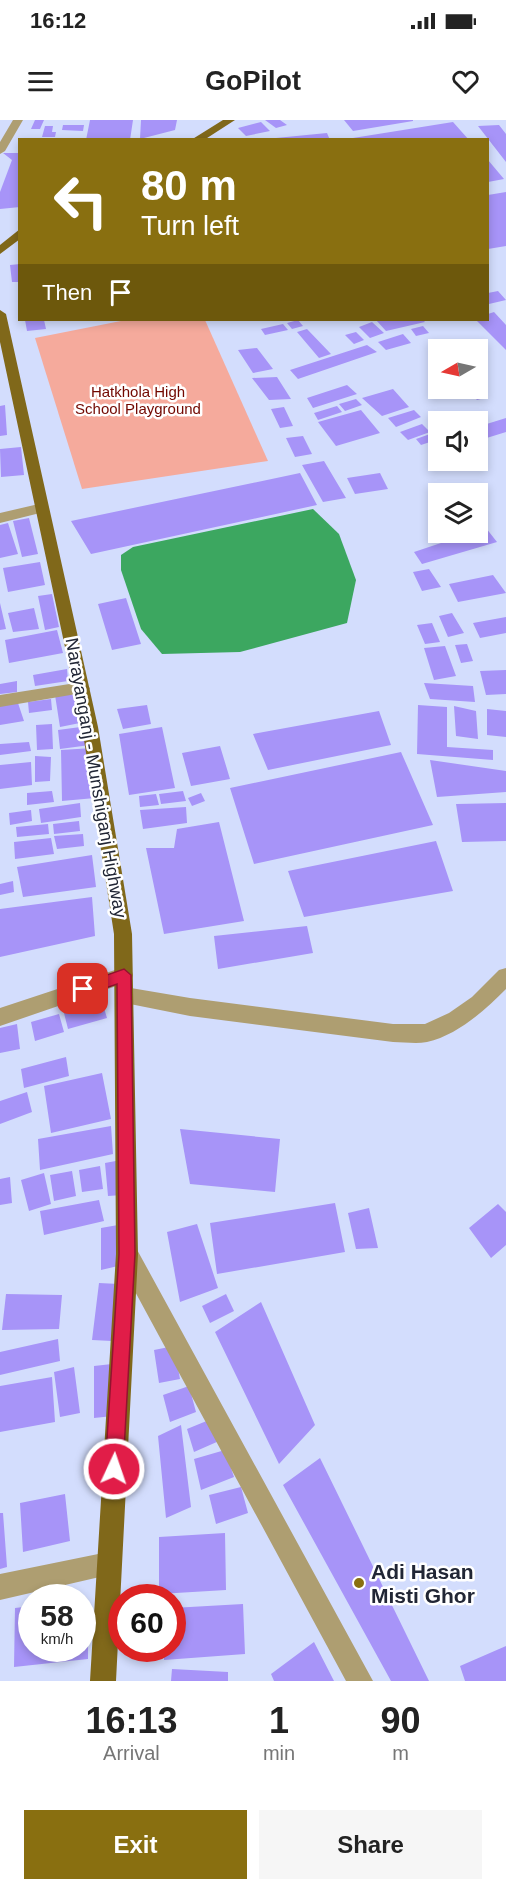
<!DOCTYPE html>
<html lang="en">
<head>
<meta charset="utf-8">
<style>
	body { margin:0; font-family:Helvetica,sans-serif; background:#f6f6f6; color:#222; height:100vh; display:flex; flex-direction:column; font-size:22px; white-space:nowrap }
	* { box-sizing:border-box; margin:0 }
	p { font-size:20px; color:#767676 }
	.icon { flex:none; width:33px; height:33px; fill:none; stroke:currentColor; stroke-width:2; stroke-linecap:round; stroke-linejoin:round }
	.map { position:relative; height:1561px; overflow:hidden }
	.sheet { display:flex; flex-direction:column; background:#fff; flex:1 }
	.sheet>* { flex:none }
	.banner { position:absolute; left:18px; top:18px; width:471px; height:183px; border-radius:0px; box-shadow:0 3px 9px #0003; background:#896f10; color:#fff; overflow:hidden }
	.needle { width:39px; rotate:261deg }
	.buttons { position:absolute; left:428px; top:219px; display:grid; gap:12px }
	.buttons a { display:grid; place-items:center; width:60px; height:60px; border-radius:0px; background:#fff; box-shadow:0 3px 9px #0003; font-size:30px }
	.speed { position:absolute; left:18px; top:1464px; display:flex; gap:12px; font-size:30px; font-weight:700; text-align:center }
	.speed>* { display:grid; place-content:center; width:78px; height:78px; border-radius:50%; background:#fff; box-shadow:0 3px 9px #0003; line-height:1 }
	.speed small { font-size:15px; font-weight:400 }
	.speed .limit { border:9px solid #d22; background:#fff; color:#111 }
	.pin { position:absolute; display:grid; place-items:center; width:51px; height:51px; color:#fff; margin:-26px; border-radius:12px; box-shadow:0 3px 9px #0006 }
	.me { position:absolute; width:66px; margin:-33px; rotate:3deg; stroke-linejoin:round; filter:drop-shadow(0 0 4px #0008) }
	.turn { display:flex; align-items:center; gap:21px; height:126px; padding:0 24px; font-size:27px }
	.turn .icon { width:78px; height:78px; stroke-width:2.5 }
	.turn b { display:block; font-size:42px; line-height:51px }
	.then { display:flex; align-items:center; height:57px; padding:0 24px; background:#0003; gap:12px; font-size:22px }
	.eta { display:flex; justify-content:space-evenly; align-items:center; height:102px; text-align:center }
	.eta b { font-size:36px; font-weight:700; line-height:42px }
	.primary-button { display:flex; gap:12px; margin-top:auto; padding:12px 24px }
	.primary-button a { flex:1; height:69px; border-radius:0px; background:#896f10; color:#fff; font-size:24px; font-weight:700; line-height:69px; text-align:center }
	.primary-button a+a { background:#f6f6f6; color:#222 }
	.status { display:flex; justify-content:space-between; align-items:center; height:42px; padding:0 30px; background:#fff; direction:ltr }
	.status svg { height:16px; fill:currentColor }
	header { display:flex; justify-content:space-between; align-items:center; height:78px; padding:0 24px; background:#fff; font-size:27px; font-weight:700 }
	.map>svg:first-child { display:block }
	.green { fill:#f5aa9c }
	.water { fill:#3ca760 }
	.building { fill:#a794f8 }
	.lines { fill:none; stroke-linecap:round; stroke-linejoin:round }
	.minor { fill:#ae9e71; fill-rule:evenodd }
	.major { fill:#80681a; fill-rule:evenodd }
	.route { fill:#e11d48; stroke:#92132f; stroke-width:1.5 }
	.poi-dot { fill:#896f10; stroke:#fff; stroke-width:2 }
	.labels { text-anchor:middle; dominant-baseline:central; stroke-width:5; stroke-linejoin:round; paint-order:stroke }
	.far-park-label { font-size:15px; fill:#720800; stroke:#fff }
	.street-label { font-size:18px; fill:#212635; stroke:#fff }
	.near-poi-label { font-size:21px; font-weight:bold; fill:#212635; stroke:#fff; text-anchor:start }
</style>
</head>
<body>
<div class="status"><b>16:12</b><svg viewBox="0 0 49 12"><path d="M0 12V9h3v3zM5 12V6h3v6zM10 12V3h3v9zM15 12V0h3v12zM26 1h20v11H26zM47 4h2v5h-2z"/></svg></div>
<header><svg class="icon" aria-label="menu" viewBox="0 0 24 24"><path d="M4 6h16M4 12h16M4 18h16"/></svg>GoPilot<svg class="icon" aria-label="heart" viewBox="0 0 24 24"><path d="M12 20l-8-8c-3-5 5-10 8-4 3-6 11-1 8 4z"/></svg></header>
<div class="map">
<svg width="506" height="1561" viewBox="0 0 506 1561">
	<rect width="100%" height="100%" fill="#d3ddfd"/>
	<path class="green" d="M126,200H205L268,341L82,369L35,218Z"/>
	<path class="water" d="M313,389L339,414L356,460L347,503L240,532L162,534L141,509L121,450V435L133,427Z"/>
	<path class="building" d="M35,0H44L40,9H31Z
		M90,0H133L130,20H86Z
		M141,0H177L175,10L140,19Z
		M265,0H280L287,5L276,8Z
		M344,0H413V1L353,11Z
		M261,2L270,11L246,16L238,8Z
		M453,2L469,20H353V18Z
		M63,5H84L83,11L62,10Z
		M499,5L506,14V42L478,6Z
		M45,6H53L52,12H56L55,17H42Z
		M327,13L330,20H276V18Z
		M3,33H20V87L0,89V72L12,40Z
		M488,40L504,59L488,62Z
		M506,72V126L488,129V75Z
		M20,144V162H12L10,145Z
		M498,171L506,180L489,184L488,173Z
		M494,192L506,205V230L476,200H488V194Z
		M25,200H44L46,209L27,211Z
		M298,200L303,206L292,209L287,203Z
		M376,200H423L425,202L386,211Z
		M372,202L384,213L370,218L359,207Z
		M283,204L288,210L265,215L261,209Z
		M423,206L429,213L416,216L411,209Z
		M307,209L331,234L319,238L297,212Z
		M356,212L364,220L354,224L345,215Z
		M403,214L411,223L386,230L378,222Z
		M367,225L377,232L298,259L290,250Z
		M257,228L273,249L253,253L238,230Z
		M277,257L291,279L269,280L252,258Z
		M347,265L357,274L313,288L307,278Z
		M480,268L488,277L477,280L469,271Z
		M393,269L409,287L382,296L362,278Z
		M356,279L362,285L345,291L339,284Z
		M5,285L7,315L0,316V286Z
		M337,286L342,292L318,300L314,293Z
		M284,287L293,306L280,308L271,289Z
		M361,290L380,313L336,326L318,302Z
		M414,290L421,297L396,307L388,298Z
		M506,298V312L477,321V307Z
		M422,304L430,312L408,320L400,312Z
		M430,314L436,320L421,325L416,319Z
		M303,316L312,334L295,337L286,318Z
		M21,327L24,355L1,357L0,329Z
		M324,341L346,378L323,382L302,345Z
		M300,353L317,385L91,434L71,401Z
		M380,353L388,369L355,374L347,358Z
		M29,398L38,434L22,437L13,401Z
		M8,403L18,434L0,438V405Z
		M486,408L497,422L422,444L414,432Z
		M40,442L45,465L8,472L3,448Z
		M429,449L441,467L422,471L413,452Z
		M493,455L506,473L458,482L449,464Z
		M52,474L59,507L45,510L38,476Z
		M126,478L141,524L112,530L98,484Z
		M0,483L6,509L0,510Z
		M34,488L39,509L13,512L8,493Z
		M452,493L464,513L448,517L439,496Z
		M506,497V513L480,518L473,503Z
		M432,503L440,522L425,524L417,505Z
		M57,510L63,533L9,543L5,520Z
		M467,524L473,541L461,543L455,525Z
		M445,526L456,556L434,560L424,528Z
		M67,549L68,561L35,566L33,555Z
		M506,550V574L486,575L480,551Z
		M17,561V572L0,574V564Z
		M424,563L473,566L475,582L430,579Z
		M80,571L85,602L60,607L55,575Z
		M51,579L52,590L29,593L28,582Z
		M18,583L24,601L0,605V585Z
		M147,585L151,604L123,609L117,589Z
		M418,585L447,587V627L493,630V640L417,634Z
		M454,586L476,591L478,619L456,616Z
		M487,589L506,591V617L487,615Z
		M379,591L391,625L268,650L253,614Z
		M52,604L53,629L37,630L36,605Z
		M88,606L90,625L60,629L58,610Z
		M162,607L175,668L129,675L119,614Z
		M29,622L31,631L0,635V624Z
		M220,626L230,659L191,666L182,633Z
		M93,628L95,678L62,681L61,630Z
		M401,632L433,705L254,744L230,668Z
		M35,636L51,637L50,661L35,662Z
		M430,640L506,651V672L437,677Z
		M31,642L32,665L0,669V645Z
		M52,671L54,682L27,685V673Z
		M183,671L186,681L161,684L159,674Z
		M201,673L205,681L192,686L188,678Z
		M156,674L159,685L140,687L139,676Z
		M80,683L81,697L41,703L39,689Z
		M506,683V721L462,722L456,684Z
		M186,687L187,703L143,709L140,690Z
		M31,690L32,701L10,705L9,693Z
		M79,701L80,711L54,714L53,704Z
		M219,702L244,801L164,814L146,728H174L177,709Z
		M48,704L49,714L17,717L16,707Z
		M83,714L84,726L57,729L54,716Z
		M51,718L54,734L15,739L14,722Z
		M436,721L453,771L304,797L288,751Z
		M92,735L96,767L23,777L17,747Z
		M13,761L14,772L0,775V764Z
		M92,777L95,816L0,837V789Z
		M307,806L313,833L218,849L214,816Z
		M101,878L107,898L68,909L63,889Z
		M59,894L64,912L35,921L31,902Z
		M17,904L20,929L0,933V908Z
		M66,937L69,956L24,968L21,949Z
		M102,953L111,999L51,1013L44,966Z
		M27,972L32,992L0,1004V981Z
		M111,1006L113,1034L40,1050L38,1019Z
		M180,1009L280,1019L275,1072L190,1064Z
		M121,1040L122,1075L108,1076L105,1043Z
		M100,1046L103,1069L82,1072L79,1050Z
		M72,1051L76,1076L54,1081L50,1055Z
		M44,1053L51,1084L29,1091L21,1060Z
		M10,1057L12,1083L0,1085V1059Z
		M99,1080L104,1101L44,1115L40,1091Z
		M335,1083L345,1132L217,1154L210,1103Z
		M498,1084L506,1092V1125L491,1138L469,1108Z
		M369,1088L378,1128L356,1129L348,1093Z
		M197,1104L218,1168L180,1182L167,1112Z
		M118,1105V1146L101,1150V1108Z
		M99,1163L119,1164L112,1221L92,1220Z
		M6,1174L62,1175L59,1209L2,1210Z
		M226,1174L234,1191L210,1203L202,1186Z
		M261,1182L315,1305L279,1344L215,1212Z
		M58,1219L60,1241L0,1255V1232Z
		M174,1226L180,1259L159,1263L154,1230Z
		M112,1244L113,1296L94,1298V1246Z
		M74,1247L80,1293L60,1297L54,1252Z
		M52,1257L55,1302L0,1312V1266Z
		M189,1266L196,1292L170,1302L163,1275Z
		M209,1300L219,1321L194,1332L187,1309Z
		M181,1305L191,1387L166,1398L158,1316Z
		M225,1330L234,1357L201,1370L194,1339Z
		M320,1338L429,1561H391L283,1365Z
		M241,1367L248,1393L216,1404L209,1375Z
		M65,1374L70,1421L23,1432L20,1383Z
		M0,1393H3L7,1447L0,1449Z
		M225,1413L226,1470L159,1474V1417Z
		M88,1480V1539L14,1547L15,1488L32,1486V1528H82V1481Z
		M243,1484L245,1534L164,1540V1528H172V1488Z
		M314,1522L334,1561H274L271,1554Z
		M506,1526V1561H465L460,1546Z
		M172,1549L228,1552V1561H171Z"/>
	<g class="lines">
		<path class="minor" d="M13,0H23L5,31L0,34V22Z
			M43,383L48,385V391L0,403V393Z
			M82,562L90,568L88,572L0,587V575Z
			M124,847L131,849L133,855L131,861L0,906V888Z
			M506,848V869C485,890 458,915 427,922C416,924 404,922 393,922L190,896L125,883L118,881L116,875L118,869L125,867L190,878L393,904H425L449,893L472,877L499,850Z
			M127,1123L135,1126L373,1561H346L119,1142L116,1134L119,1126Z
			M108,1432L117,1435L120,1444L117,1453L0,1480V1454Z"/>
		<path class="major" d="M223,0H235L204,20H191Z
			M20,109V119L0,134V125Z
			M0,190L6,194L98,607L132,814L138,1134L116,1561H90L116,1134L114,814L82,607L0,222Z"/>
	</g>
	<path class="route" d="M124,849L131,855L135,1134L123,1349L121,1355L114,1358L108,1355L105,1349L119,1134L117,864L83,876L76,869L78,865Z"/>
	<circle class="poi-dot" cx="359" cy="1463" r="6"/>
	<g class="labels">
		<g class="far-park-label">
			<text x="138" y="271">Hatkhola High<tspan x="138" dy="17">School Playground</tspan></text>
		</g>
		<g class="street-label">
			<text transform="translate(96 658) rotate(80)">Narayanganj - Munshiganj Highway</text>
		</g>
		<g class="near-poi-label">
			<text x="371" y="1451">Adi Hasan<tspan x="371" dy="24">Misti Ghor</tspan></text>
		</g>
	</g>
</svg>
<div class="buttons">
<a><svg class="needle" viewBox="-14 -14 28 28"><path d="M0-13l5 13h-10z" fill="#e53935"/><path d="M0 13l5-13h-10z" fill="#767676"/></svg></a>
<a><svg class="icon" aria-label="sound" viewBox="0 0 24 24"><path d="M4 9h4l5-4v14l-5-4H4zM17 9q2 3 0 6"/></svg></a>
<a><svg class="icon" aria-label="layers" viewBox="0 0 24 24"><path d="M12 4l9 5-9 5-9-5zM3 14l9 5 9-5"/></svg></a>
</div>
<div class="speed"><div>58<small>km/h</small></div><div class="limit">60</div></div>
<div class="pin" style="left:83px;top:869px;background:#d93025"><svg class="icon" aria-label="arrive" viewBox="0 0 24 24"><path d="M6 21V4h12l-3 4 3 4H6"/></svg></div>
<svg class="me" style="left:114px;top:1349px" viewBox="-20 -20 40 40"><circle r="17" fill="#e11d48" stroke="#fff" stroke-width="3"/><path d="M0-11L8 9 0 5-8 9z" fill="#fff"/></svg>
<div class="banner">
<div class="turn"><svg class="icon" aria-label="left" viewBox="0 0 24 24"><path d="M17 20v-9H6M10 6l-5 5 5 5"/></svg><div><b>80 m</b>Turn left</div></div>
<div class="then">Then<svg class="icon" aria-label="arrive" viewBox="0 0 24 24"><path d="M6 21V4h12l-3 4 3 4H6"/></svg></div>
</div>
</div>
<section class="sheet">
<div class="eta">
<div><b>16:13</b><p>Arrival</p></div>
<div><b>1</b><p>min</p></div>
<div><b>90</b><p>m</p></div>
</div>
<div class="primary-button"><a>Exit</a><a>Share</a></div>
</section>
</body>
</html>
